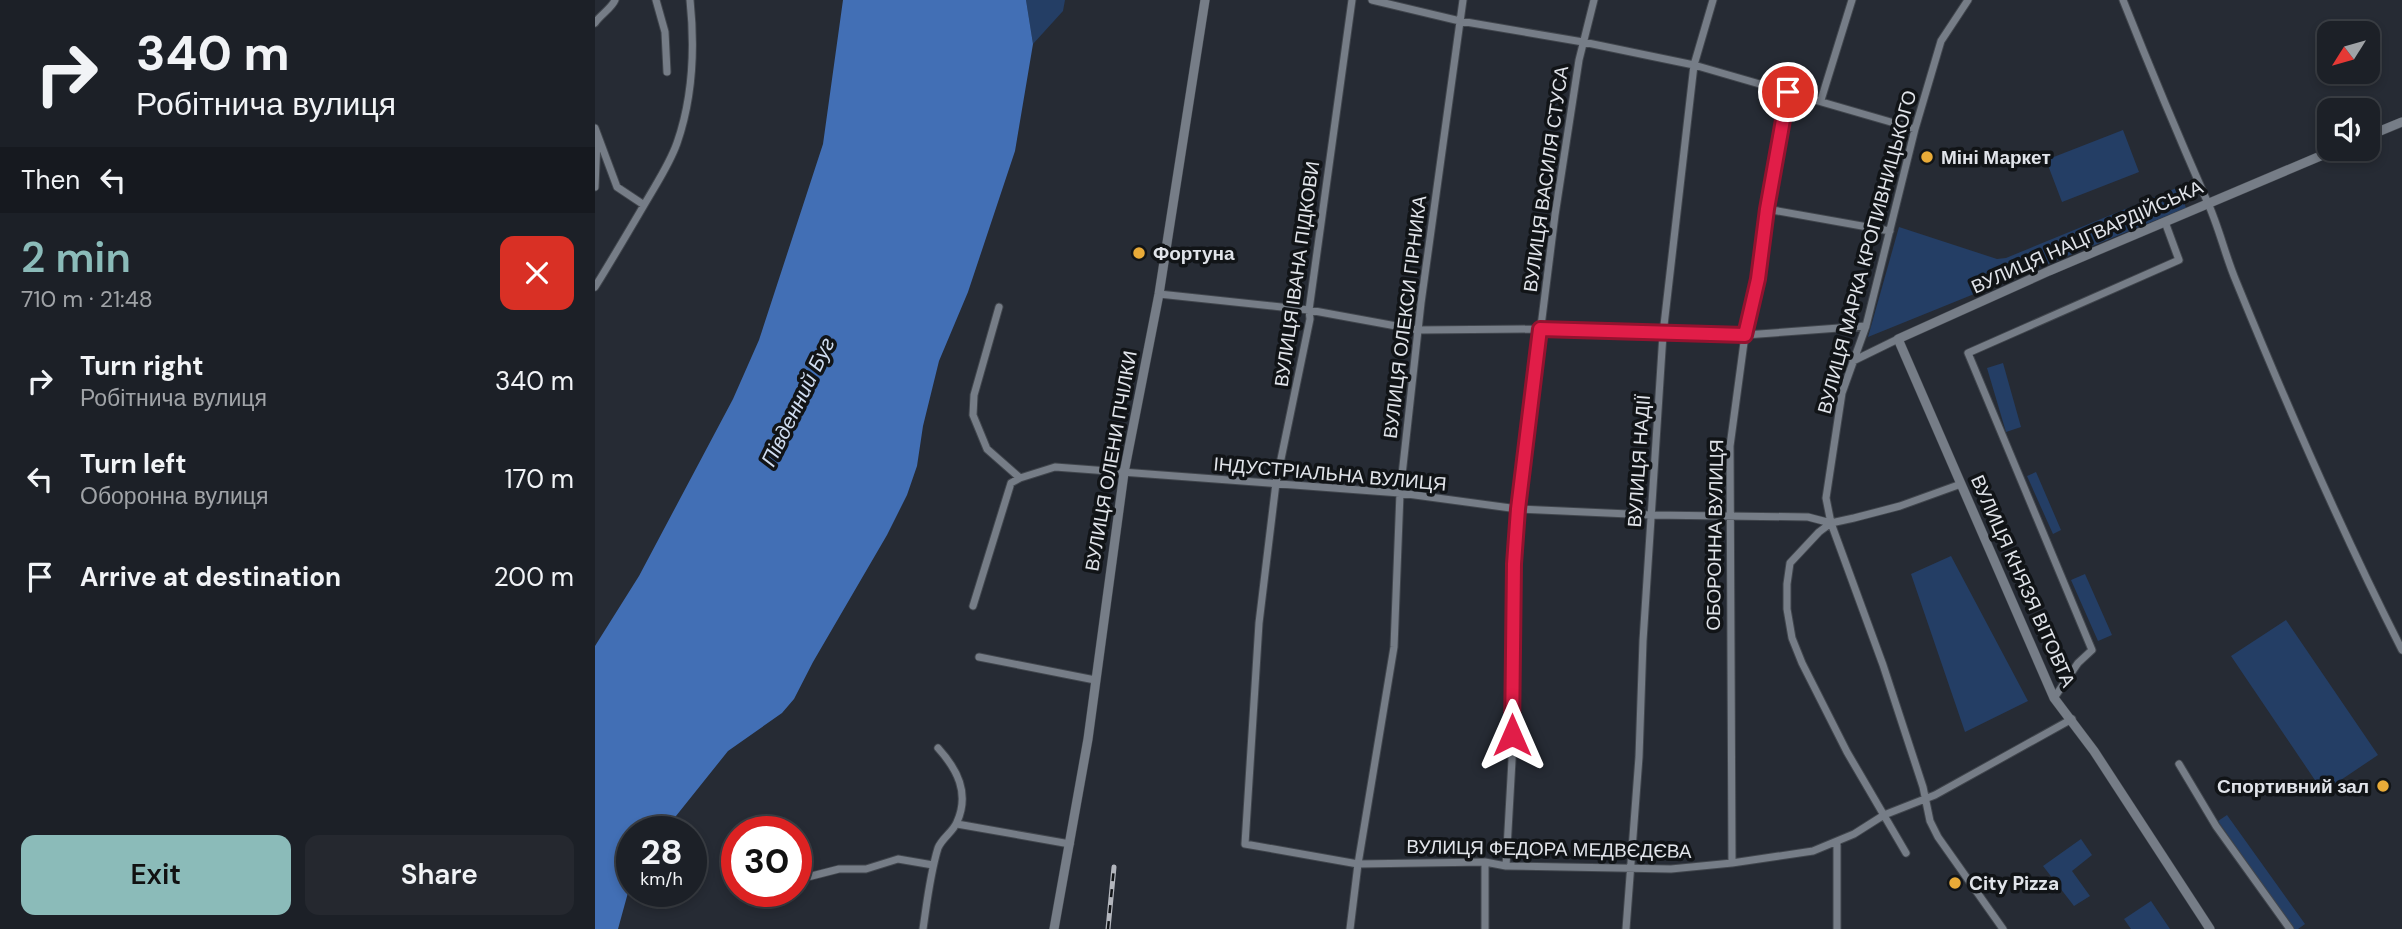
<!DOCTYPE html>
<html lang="en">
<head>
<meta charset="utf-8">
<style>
	body { margin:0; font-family:"DM Sans",sans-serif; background:#25282f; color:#f1f3f6; height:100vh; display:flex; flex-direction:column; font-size:26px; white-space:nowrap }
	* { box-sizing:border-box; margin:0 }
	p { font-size:23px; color:#a0a3a7 }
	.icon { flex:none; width:38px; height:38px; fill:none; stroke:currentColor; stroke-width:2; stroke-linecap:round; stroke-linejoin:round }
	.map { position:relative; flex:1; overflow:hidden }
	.drawer { display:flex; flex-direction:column; background:#1c2027; width:595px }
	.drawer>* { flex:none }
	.top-card { background:#1c2027; color:#f1f3f6; overflow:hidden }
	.needle { width:46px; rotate:233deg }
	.tools { position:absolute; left:1722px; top:21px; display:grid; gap:14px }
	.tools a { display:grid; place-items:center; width:63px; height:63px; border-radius:14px; background:#1c2027; box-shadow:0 4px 10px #0003,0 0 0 2px #3a3e44; font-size:35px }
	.speed { position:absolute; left:21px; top:816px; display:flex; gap:14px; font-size:35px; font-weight:700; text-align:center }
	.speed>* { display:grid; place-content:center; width:91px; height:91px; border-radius:50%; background:#1c2027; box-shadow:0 4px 10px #0003,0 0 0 2px #3a3e44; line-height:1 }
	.speed small { font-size:18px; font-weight:400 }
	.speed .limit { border:10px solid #d22; background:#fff; color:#111 }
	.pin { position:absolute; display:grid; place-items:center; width:60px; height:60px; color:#fff; margin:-30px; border:4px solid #fff; border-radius:50%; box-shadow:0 2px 7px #0007 }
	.me { position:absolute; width:77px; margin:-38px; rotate:0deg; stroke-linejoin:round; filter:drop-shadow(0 0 5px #0008) }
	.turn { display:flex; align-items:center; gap:24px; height:147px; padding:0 21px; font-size:32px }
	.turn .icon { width:91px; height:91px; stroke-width:2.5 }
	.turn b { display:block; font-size:49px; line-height:60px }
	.then { display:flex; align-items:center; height:66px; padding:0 21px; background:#0003; gap:14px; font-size:26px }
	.round { display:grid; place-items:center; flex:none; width:74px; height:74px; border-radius:14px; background:#25282f }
	.overview { display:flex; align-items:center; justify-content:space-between; height:119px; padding:0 21px }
	h1 { font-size:42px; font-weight:600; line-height:52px; color:#8bbbb9 }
	.primary-button { display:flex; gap:14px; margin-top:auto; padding:14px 21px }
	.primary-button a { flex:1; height:80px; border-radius:14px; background:#8bbbb9; color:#111; font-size:28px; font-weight:600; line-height:80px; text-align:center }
	.primary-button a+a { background:#25282f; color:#f1f3f6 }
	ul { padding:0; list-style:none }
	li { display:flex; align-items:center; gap:21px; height:98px; padding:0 21px }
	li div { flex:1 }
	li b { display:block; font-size:26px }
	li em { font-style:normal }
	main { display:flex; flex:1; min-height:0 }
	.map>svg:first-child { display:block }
	.green { fill:#243e65 }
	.water { fill:#426fb5 }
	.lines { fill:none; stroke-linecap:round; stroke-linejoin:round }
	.minor-casing { stroke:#41464d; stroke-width:9 }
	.tertiary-casing { stroke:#41464d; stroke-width:10 }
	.minor { stroke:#767d87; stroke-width:7 }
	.tertiary { stroke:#767d87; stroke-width:9 }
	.rail-casing { stroke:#b3b6bd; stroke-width:5 }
	.rail { stroke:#111417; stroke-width:2.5; stroke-dasharray:8; stroke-linecap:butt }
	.route-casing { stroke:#92132f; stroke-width:18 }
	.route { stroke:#e11d48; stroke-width:12 }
	.poi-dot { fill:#e9ab38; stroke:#111417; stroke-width:2.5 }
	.labels { text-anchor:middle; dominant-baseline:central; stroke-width:7; stroke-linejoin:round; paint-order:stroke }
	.poi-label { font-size:19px; font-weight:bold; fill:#e1e4ea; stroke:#111417; text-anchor:start }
	.street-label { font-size:19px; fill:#e1e4ea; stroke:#111417 }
	.water-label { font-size:21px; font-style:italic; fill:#d0ddf0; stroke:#111417 }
</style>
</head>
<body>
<main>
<section class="drawer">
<div class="top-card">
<div class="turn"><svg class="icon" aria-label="right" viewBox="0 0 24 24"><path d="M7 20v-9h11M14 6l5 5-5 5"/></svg><div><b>340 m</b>Робітнича вулиця</div></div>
<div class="then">Then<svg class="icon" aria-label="left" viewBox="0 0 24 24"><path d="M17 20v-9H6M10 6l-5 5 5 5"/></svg></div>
</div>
<div class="overview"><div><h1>2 min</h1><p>710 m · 21:48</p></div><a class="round" style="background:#d93025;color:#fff"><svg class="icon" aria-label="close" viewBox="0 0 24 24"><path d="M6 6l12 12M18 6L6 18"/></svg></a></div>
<ul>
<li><svg class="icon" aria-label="right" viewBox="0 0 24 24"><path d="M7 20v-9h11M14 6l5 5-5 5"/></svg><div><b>Turn right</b><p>Робітнича вулиця</p></div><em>340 m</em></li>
<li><svg class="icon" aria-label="left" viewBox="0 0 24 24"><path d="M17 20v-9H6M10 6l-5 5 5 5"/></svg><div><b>Turn left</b><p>Оборонна вулиця</p></div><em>170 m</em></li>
<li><svg class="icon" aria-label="arrive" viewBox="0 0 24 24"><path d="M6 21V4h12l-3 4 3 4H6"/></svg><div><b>Arrive at destination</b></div><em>200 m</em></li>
</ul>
<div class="primary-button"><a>Exit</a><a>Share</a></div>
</section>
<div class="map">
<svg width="1807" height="929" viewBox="0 0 1807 929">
	<rect width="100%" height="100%" fill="#262b34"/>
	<path class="green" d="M431,0H470L468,11L438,44Z
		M1528,130L1544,172L1467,202L1451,160Z
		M1584,187L1591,208L1273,337L1304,227L1402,259L1411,258Z
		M1408,363L1426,427L1411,432L1392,368Z
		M1441,472L1466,530L1458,534L1432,476Z
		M1356,556L1433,701L1370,732L1316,574Z
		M1490,574L1517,635L1503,641L1476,580Z
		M1691,620L1783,755L1728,792L1636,656Z
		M1632,815L1710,924L1703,929H1699L1623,821Z
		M1486,839L1497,855L1477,871L1495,896L1479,906L1448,866Z
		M1556,901L1575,929H1536L1529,919Z"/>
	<path class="water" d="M248,0H431L438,44L420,151L373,292L344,361L328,426L322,466L312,495L292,535L218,662L199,699L187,713L133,751L69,831H37V878L23,929H0V646L44,576L138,399L164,340L228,144Z"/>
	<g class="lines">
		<defs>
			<path id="minor" d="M61,0L70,32L72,72
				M757,0L714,310L715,319L681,483L664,623L650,844L763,864L890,862L911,866L1076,869L1137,863L1218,851L1259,834L1289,815L1340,795L1477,719
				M777,0L865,21L988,42L1099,65L1320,129
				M1528,0C1555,68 1583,135 1612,201C1624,227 1630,255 1641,281C1692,406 1746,530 1807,650
				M0,23C5,15 17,8 20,0
				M1226,100L1257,0
				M0,128L22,187L49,205
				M0,187L2,139
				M1172,209L1295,231
				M0,287C18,258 35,229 52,200C63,181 75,163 82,143C98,97 100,48 95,0
				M564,294L714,310L823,330L945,329L1150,335L1271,326
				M404,307L379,395L378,415L392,449L425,478L460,467L805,493L923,509L1056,515L1213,517L1236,523L1259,518L1305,506L1366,484
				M1258,361L1303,339
				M1236,523L1288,665L1328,787L1335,821L1343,837L1408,929
				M378,606L416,483L425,478
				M384,657L500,680
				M1459,698L1483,663L1497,650L1373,353L1584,260L1570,222
				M1584,764L1621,826L1695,929
				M362,824L475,844
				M1311,853L1252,752L1207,663L1197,638L1192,609V584L1195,563L1224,532L1236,523L1231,498L1247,393L1271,326L1320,129L1346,41L1373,0
				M1137,863L1135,446L1150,335L1163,279L1172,209L1193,92
				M911,866L917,760L919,564L923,509L960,215L984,60L999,0
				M201,880L244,869H271L303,859L338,865
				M328,929C332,902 335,874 343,848C347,838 358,832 362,822C375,793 362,769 343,748
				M755,929L763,864L799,647L805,493L826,303L868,0
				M890,929V862
				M1031,929L1044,757L1048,641L1068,334L1099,65L1118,0
				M1242,929V843"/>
			<path id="tertiary" d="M1773,136L1807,122
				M459,929L493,739L529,473L564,294L610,0
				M1615,929L1499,751L1459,698L1303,339L1454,271L1742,149"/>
		</defs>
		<use href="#minor" class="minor-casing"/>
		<use href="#tertiary" class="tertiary-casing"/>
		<use href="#minor" class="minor"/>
		<use href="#tertiary" class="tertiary"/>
		<defs>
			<path id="rail" d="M513,929L519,867"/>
		</defs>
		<use href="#rail" class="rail-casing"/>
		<use href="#rail" class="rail"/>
	</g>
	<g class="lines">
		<defs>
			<path id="route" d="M917,735L919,564L923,509L945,329L1150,335L1163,279L1172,209L1193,92"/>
		</defs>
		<use href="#route" class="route-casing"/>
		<use href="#route" class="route"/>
	</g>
	<g class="poi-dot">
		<circle cx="1332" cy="157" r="7"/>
		<circle cx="544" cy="253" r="7"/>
		<circle cx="1788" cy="786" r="7"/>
		<circle cx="1360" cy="883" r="7"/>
	</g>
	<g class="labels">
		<g class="poi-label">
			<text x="1346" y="157">Міні Маркет</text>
			<text x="558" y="253">Фортуна</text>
			<text x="1774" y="786" text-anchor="end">Спортивний зал</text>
			<text x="1374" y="883">City Pizza</text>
		</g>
		<g class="street-label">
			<text transform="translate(951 179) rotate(-82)">ВУЛИЦЯ ВАСИЛЯ СТУСА</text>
			<text transform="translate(1492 237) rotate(-24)">ВУЛИЦЯ НАЦГВАРДІЙСЬКА</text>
			<text transform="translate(1272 252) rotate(-75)">ВУЛИЦЯ МАРКА КРОПИВНИЦЬКОГО</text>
			<text transform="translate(702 274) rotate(-82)">ВУЛИЦЯ ІВАНА ПІДКОВИ</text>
			<text transform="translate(810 317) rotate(-83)">ВУЛИЦЯ ОЛЕКСИ ГІРНИКА</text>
			<text transform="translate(516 461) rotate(-80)">ВУЛИЦЯ ОЛЕНИ ПЧІЛКИ</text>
			<text transform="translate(1044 461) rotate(-86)">ВУЛИЦЯ НАДІЇ</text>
			<text transform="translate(735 474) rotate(5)">ІНДУСТРІАЛЬНА ВУЛИЦЯ</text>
			<text transform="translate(1120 535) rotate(-89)">ОБОРОННА ВУЛИЦЯ</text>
			<text transform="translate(1428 581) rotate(66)">ВУЛИЦЯ КНЯЗЯ ВІТОВТА</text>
			<text transform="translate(954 849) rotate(1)">ВУЛИЦЯ ФЕДОРА МЕДВЄДЄВА</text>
		</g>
		<g class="water-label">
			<text transform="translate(203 402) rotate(-64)">Південний Буг</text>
		</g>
	</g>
</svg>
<div class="tools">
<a><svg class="needle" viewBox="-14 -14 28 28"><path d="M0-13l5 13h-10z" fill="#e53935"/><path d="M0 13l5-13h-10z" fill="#a0a3a7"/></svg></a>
<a><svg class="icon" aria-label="sound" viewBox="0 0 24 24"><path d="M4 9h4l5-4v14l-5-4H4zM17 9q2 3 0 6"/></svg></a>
</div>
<div class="speed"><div>28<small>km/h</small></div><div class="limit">30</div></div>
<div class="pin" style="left:1193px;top:92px;background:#d93025"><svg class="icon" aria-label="arrive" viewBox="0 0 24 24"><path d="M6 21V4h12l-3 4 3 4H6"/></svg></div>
<svg class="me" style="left:917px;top:735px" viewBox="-20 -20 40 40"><path d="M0-17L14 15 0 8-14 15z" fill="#e11d48" stroke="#fff" stroke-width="4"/></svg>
</div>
</main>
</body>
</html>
